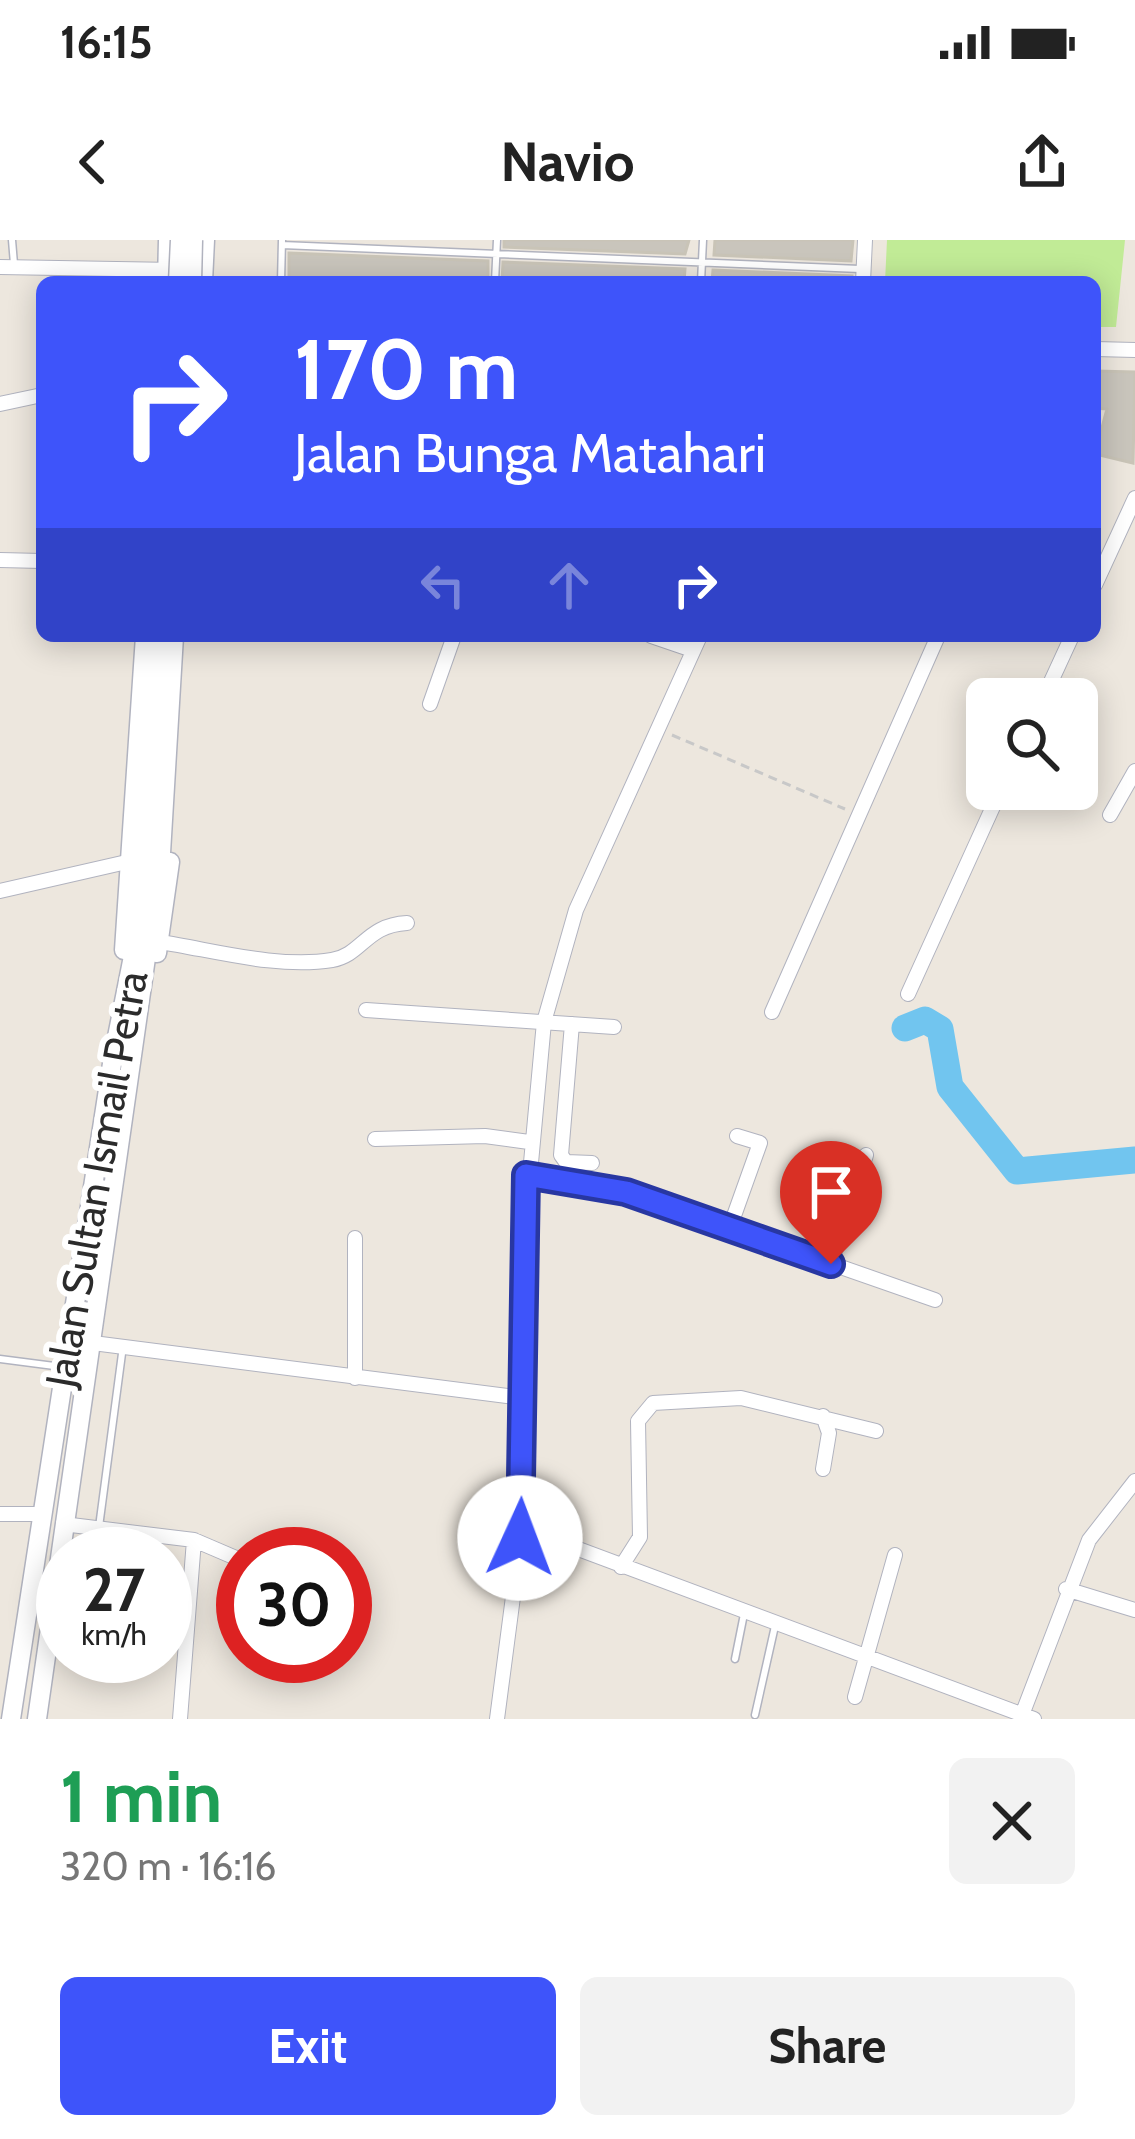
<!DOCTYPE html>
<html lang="en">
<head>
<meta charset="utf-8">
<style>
	body { margin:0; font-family:Cabin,sans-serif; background:#f2f2f2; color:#222; height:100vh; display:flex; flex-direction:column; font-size:45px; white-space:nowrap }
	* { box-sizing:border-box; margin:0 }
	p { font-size:39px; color:#767676 }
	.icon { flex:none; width:66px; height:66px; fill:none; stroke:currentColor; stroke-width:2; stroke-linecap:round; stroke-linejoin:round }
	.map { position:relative; height:1479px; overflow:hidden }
	.sheet { display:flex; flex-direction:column; background:#fff; flex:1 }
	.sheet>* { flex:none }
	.hud { position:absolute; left:36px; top:36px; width:1065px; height:366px; border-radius:18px; box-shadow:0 6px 30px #0003; background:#3e54fa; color:#fff; overflow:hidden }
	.buttons { position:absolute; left:966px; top:438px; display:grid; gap:24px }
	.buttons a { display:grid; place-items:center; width:132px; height:132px; border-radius:18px; background:#fff; box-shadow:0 6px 30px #0003; font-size:60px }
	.speed { position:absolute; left:36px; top:1287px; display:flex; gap:24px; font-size:60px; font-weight:700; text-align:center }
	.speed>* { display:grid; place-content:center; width:156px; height:156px; border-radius:50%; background:#fff; box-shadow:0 6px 30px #0003; line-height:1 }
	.speed small { font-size:30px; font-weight:400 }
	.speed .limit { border:18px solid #d22; background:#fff; color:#111 }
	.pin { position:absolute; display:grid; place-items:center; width:102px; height:102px; color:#fff; margin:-123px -51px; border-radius:50% 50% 50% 0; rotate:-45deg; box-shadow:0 0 12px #0007 }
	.pin .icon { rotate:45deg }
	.me { position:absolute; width:132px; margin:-66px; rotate:2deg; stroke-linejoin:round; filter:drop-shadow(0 0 9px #0008) }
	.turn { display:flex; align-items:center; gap:42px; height:252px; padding:0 60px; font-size:54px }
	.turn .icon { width:156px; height:156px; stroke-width:2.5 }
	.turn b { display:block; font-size:84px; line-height:102px }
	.lanes { display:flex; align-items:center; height:114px; padding:0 60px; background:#0003; justify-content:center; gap:60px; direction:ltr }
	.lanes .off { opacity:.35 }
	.round { display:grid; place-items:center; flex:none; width:126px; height:126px; border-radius:18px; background:#f2f2f2 }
	.overview { display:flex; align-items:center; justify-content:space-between; height:204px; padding:0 60px }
	h1 { font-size:72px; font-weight:800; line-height:90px; color:#1e9e55 }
	.action { display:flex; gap:24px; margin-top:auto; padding:24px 60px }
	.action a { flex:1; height:138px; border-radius:18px; background:#3e54fa; color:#fff; font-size:48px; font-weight:800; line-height:138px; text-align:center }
	.action a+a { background:#f2f2f2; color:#222 }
	.status { display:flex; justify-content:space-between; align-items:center; height:84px; padding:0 60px; background:#fff; direction:ltr }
	.status svg { height:33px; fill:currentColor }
	header { display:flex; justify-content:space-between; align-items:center; height:156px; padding:0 60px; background:#fff; font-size:54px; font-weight:800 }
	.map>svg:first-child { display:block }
	.pitch { fill:#c1eb96 }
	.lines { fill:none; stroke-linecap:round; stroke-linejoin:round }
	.river { stroke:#71c5ef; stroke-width:27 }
	.building { fill:#c9c5bc; stroke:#c9c4b7; stroke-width:3 }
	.lane-casing { stroke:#b1b3bf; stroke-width:9 }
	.street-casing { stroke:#b1b3bf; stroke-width:16 }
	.secondary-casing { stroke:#b1b3bf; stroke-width:21 }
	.path { stroke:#c8c8c8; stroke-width:3; stroke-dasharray:9 6; stroke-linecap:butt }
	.lane { stroke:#fff; stroke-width:6 }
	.street { stroke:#fff; stroke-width:14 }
	.secondary { stroke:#fff; stroke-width:18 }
	.secondary-bridge-casing { stroke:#b1b3bf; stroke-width:21; stroke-linecap:butt }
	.secondary-bridge { stroke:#fff; stroke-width:18 }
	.route-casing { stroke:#2837a2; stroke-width:30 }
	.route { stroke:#3e54fa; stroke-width:21 }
	.labels { text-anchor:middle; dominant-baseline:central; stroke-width:12; stroke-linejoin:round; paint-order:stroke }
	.street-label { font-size:42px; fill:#2b2b2b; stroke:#fff }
</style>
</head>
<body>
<div class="status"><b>16:15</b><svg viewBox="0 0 49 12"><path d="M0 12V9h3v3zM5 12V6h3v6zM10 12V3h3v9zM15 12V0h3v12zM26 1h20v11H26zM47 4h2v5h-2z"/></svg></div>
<header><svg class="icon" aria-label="back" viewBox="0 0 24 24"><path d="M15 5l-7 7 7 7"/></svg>Navio<svg class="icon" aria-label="share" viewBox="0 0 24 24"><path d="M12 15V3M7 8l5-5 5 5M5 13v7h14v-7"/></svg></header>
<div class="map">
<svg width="1135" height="1479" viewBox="0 0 1135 1479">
	<rect width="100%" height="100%" fill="#ede7de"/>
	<path class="pitch" d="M887,0H1125L1116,87H1095V42H885Z"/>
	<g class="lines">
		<path class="river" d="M905,788L925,780L940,789L950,847L1017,931L1135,920"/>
	</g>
	<path class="building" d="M504,0H689L685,14L504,7Z
		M715,0H853L851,21L714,15Z
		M289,13L488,21V42H289Z
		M503,22L685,29L684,42H502Z
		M713,30L852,36V42H712Z
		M1095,131L1135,132L1133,223L1095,214L1107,169L1095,168Z"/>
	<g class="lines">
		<defs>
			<path id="lane" d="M12,0L14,24
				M282,5L860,29
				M281,42L282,0
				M495,42L497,0
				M701,42L703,0
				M0,1119L62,1127
				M99,1287L123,1106
				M735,1419L744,1374
				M755,1475L775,1386"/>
			<path id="street" d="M0,27L175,30
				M863,42L865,0
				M1095,109L1135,110
				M0,164L42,155
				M0,320L42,321
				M1095,345L1135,258
				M651,396L692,410
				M1043,459L1072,396
				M430,464L454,396
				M1110,575L1135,531
				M0,651L131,621
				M160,702C213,710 278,729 332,720C362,715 366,685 407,683
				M908,754L1001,549
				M366,770L614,787
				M772,772L938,396
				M572,784L561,915L566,922L592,923
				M375,899L485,896L529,902
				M527,935L626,952L935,1060
				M730,987L760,903L737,896
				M355,998V1138
				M831,1024L866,915
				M93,1103L523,1158
				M823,1229L829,1193L823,1176
				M0,1274H41
				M63,1284L194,1300L243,1321
				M522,1288L1034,1479
				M621,1327L640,1297L638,1181L653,1163L741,1158L876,1191
				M1066,1349L1135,1370
				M855,1457L895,1315
				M1022,1475L1089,1300L1135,1241
				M180,1479L194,1300
				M497,1479L522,1288V1020L544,782L576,670L700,396"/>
			<path id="secondary" d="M167,42L168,0
				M203,42L205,0
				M124,710L145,396
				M157,713L170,622
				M11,1479L113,817L138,691L159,396
				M37,1479L161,613L174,396"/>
		</defs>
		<use href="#lane" class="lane-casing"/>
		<use href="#street" class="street-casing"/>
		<use href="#secondary" class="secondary-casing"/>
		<path class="path" d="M672,495L845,569"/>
		<use href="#lane" class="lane"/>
		<use href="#street" class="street"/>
		<use href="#secondary" class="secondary"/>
		<defs>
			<path id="secondary-bridge" d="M178,42L180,0
				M192,42L193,0"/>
		</defs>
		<use href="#secondary-bridge" class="secondary-bridge-casing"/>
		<use href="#secondary-bridge" class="secondary-bridge"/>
	</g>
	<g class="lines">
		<defs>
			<path id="route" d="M520,1298L526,935L626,952L831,1024"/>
		</defs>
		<use href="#route" class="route-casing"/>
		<use href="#route" class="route"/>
	</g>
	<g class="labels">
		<g class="street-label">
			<text transform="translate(96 939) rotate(-80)">Jalan Sultan Ismail Petra</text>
		</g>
	</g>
</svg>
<div class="buttons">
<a><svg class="icon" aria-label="search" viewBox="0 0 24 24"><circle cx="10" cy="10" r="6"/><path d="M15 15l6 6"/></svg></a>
</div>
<div class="speed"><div>27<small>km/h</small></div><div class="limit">30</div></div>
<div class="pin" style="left:831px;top:1024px;background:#d93025"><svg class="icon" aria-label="arrive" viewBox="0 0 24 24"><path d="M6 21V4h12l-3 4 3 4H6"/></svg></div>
<svg class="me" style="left:520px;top:1298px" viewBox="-20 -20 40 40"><circle r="19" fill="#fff"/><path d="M0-13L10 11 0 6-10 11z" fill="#3e54fa"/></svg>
<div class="hud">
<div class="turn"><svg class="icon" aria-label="right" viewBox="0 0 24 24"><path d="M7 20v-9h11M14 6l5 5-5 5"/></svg><div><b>170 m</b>Jalan Bunga Matahari</div></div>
<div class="lanes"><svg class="icon off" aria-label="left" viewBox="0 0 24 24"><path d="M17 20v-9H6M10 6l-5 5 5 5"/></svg><svg class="icon off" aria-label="ahead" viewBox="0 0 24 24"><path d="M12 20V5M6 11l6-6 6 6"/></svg><svg class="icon" aria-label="right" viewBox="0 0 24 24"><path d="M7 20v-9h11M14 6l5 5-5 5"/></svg></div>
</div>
</div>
<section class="sheet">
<div class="overview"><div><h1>1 min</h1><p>320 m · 16:16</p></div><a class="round"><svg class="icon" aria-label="close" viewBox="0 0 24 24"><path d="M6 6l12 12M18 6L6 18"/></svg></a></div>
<div class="action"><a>Exit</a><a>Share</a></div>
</section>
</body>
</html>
